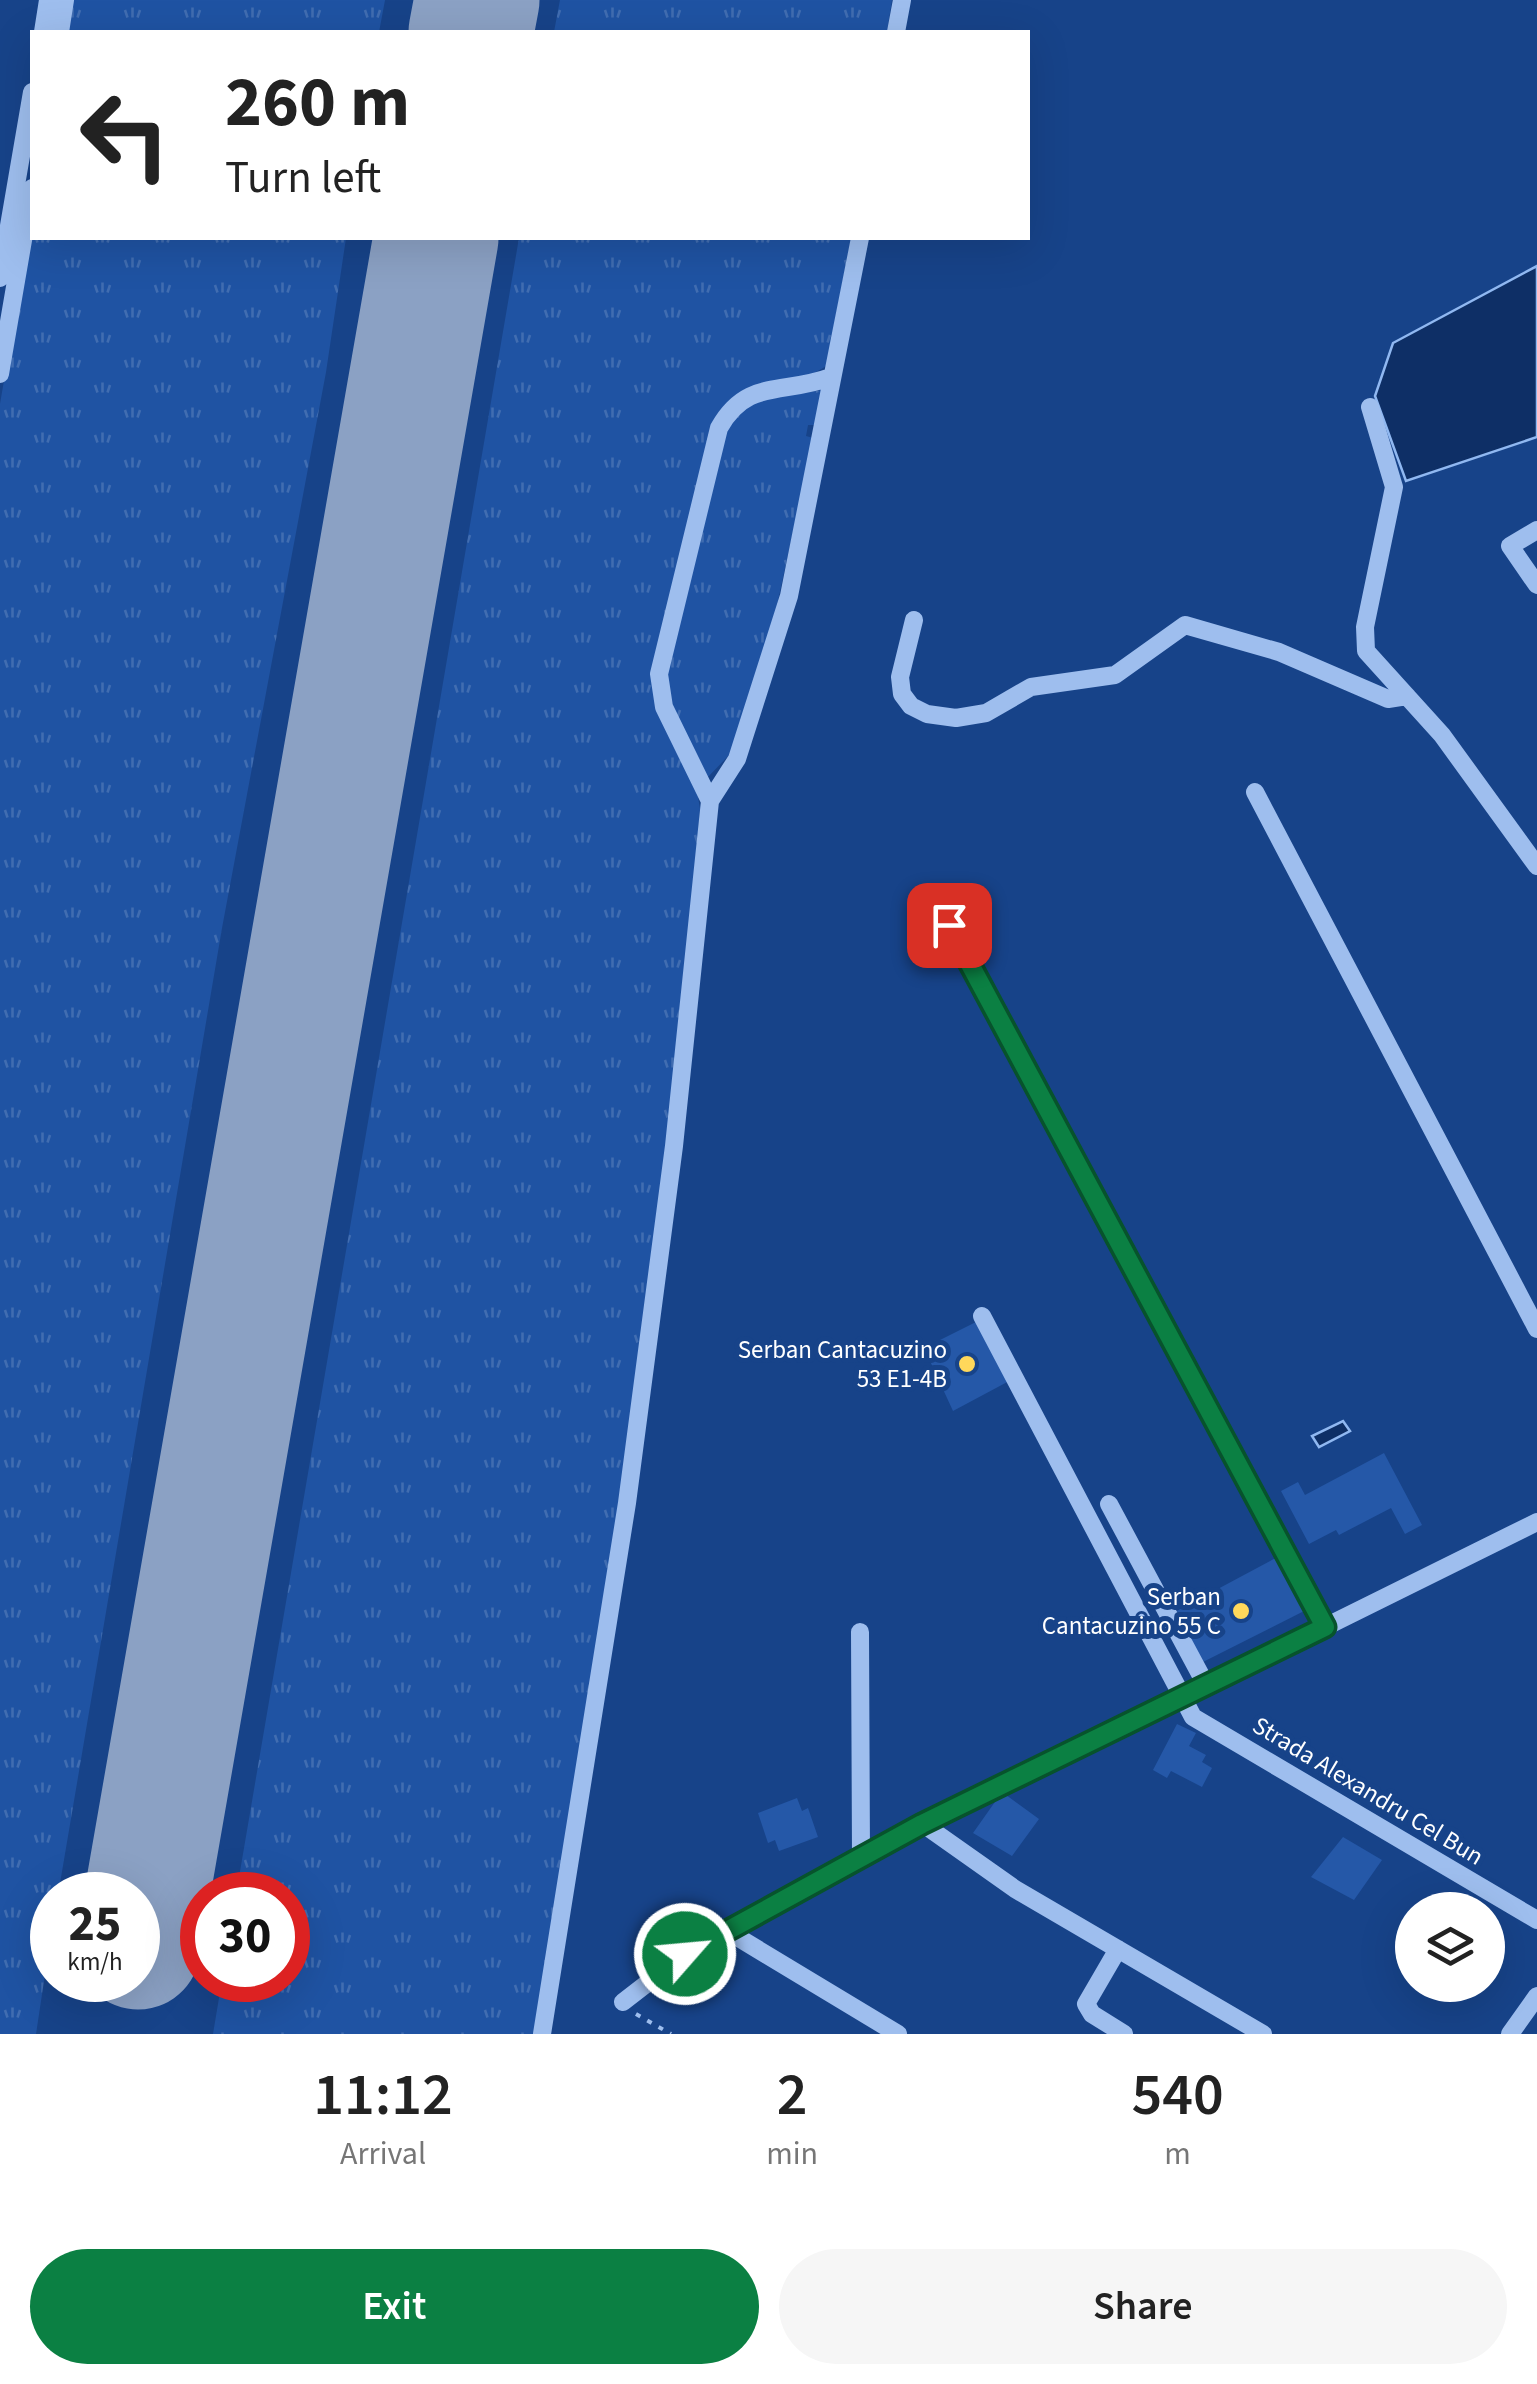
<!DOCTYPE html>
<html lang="en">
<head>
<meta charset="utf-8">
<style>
	body { margin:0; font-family:"Source Sans 3",sans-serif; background:#f6f6f6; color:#222; height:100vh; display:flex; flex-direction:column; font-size:38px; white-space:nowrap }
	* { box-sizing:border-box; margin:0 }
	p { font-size:32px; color:#767676 }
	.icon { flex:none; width:55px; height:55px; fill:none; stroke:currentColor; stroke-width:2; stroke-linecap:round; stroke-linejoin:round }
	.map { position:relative; height:2034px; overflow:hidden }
	.panel { display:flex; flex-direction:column; background:#fff; flex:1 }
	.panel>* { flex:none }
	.top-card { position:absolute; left:30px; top:30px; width:1000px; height:210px; border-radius:0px; box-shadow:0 10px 40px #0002; background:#fff; color:#222; overflow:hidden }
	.buttons { position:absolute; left:1395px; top:1892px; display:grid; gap:20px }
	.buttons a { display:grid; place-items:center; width:110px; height:110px; border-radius:50%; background:#fff; box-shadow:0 10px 40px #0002; font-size:50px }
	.speed { position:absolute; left:30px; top:1872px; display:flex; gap:20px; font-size:50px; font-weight:700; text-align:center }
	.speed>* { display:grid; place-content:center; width:130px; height:130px; border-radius:50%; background:#fff; box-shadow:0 10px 40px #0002; line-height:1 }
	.speed small { font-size:25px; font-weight:400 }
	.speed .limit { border:15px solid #d22; background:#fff; color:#111 }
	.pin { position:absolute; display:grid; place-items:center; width:85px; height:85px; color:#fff; margin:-42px; border-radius:20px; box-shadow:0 5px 15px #0006 }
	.me { position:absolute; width:110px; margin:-55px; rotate:63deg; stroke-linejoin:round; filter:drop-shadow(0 0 8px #0008) }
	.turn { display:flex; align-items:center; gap:35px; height:210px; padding:0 30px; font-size:45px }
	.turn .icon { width:130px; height:130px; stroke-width:2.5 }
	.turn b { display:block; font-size:70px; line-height:85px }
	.eta { display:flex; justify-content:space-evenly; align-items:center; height:170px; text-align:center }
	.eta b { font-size:60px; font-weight:600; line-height:70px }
	.button { display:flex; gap:20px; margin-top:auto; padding:20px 30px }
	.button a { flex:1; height:115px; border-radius:60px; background:#0b8043; color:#fff; font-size:40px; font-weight:600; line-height:115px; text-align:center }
	.button a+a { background:#f6f6f6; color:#222 }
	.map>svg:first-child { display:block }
	.grass { fill:url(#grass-tufts) }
	.water { fill:#0e2f66; stroke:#90b8f1; stroke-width:2.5 }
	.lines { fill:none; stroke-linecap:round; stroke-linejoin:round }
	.runway { stroke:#8ba1c4; stroke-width:125 }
	.building { fill:#2558a8 }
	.path { stroke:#9ebeee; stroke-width:4; stroke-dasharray:5 8; stroke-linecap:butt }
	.minor { stroke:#9ebeee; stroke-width:18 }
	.route-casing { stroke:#07532c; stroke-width:25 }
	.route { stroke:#0b8043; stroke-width:18 }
	.poi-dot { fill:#ffd85b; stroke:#174389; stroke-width:4 }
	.labels { text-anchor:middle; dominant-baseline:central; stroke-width:10; stroke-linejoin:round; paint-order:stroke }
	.poi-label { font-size:25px; fill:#fff; stroke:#174389; text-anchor:end }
	.street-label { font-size:25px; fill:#fff; stroke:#174389 }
</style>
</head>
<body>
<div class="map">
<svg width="1537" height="2034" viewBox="0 0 1537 2034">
	<defs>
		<pattern id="grass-tufts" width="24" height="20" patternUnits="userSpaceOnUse" patternTransform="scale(2.5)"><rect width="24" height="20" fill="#1f53a3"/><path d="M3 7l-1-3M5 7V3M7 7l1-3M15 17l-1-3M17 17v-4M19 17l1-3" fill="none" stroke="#416db1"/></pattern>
	</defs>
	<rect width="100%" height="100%" fill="#174389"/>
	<path class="grass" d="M71,0H385L379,32H65Z
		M560,0H892L887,32H554Z
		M32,219V238H346L326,372L222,928L58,1895H52V1928L36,2034H0V404Z
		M519,238H851L826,366C780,397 752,365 716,416L655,675L696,785L700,809L696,854C659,1249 606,1643 539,2034H213L222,1980H288V1895H236Z
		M822,390L815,425H808L806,436L813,438L770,638L732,752L705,780L668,704L665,683L720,438L748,402Z"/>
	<path class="water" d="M1537,266V437L1406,481L1375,396L1393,343Z
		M1343,1421L1350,1431L1319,1447L1312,1436Z"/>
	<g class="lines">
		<path class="runway" d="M471,32L477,0
			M138,1947L436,238"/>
	</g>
	<path class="building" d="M978,1321L1011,1380L953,1411L924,1348Z
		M1384,1453L1422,1525L1405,1534L1391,1508L1339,1535L1336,1530L1309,1544L1281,1491L1298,1482L1305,1495Z
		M1283,1554L1312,1607L1199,1664L1171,1614Z
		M1177,1724L1196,1733L1189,1746L1206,1755L1202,1762L1212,1768L1202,1787L1171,1771L1167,1778L1153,1770Z
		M1002,1792L1039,1819L1012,1856L973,1833Z
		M797,1798L802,1811L808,1808L818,1837L779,1851L775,1840L768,1843L758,1813Z
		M1343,1837L1382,1860L1354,1900L1311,1877Z
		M1441,1896L1457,1906L1466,1902L1479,1910H1433Z
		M1488,1924L1498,1930L1488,1947Z"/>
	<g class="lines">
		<path class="path" d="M636,2014L671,2034"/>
		<path class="minor" d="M43,32L48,0
			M60,32L65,0
			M896,32L902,0
			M0,278L32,92
			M0,374L32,188
			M1370,407L1394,487L1365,627L1366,651L1442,735L1537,866
			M1537,530L1510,546L1537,585
			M914,620L900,677L902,694L911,706L927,714L956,718L986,713L1031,687L1115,675L1185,625L1279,652L1388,699L1407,696
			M1255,792L1537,1329
			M710,801L664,707L659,674L719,428C747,378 783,395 831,377
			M949,925L1325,1627
			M982,1316L1193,1717L1537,1920
			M1109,1504L1206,1685
			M860,1632L861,1857
			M923,1824L1015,1889L1263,2034
			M729,1932L898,2034
			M1118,1949L1086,2004L1092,2014L1124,2034
			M623,2002L685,1954L861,1857L1537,1522
			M542,2034L627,1503L674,1146L710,801L737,759L789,596L860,238
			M1510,2034L1537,1996"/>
	</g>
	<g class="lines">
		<defs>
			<path id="route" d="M685,1954L922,1824L1325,1627L949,925"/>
		</defs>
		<use href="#route" class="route-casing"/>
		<use href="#route" class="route"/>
	</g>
	<g class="poi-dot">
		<circle cx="967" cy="1364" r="10"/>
		<circle cx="1241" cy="1611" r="10"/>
	</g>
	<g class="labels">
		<g class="poi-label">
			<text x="947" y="1350">Serban Cantacuzino<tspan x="947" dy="29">53 E1-4B</tspan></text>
			<text x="1221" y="1597">Serban<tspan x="1221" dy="29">Cantacuzino 55 C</tspan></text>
		</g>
		<g class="street-label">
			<text transform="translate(1368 1791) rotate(31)">Strada Alexandru Cel Bun</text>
		</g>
	</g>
</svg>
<div class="buttons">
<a><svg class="icon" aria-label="layers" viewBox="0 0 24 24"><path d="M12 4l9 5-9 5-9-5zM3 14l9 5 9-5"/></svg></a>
</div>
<div class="speed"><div>25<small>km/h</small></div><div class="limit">30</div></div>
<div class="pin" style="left:949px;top:925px;background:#d93025"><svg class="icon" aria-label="arrive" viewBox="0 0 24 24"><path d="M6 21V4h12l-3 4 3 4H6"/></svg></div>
<svg class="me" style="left:685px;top:1954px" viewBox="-20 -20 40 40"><circle r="17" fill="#0b8043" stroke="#fff" stroke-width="3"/><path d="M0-11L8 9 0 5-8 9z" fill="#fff"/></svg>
<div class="top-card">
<div class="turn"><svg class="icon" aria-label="left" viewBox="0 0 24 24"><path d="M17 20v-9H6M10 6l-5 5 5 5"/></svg><div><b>260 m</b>Turn left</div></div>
</div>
</div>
<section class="panel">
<div class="eta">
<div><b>11:12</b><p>Arrival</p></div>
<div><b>2</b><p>min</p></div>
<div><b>540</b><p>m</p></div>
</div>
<div class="button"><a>Exit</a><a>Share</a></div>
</section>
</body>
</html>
